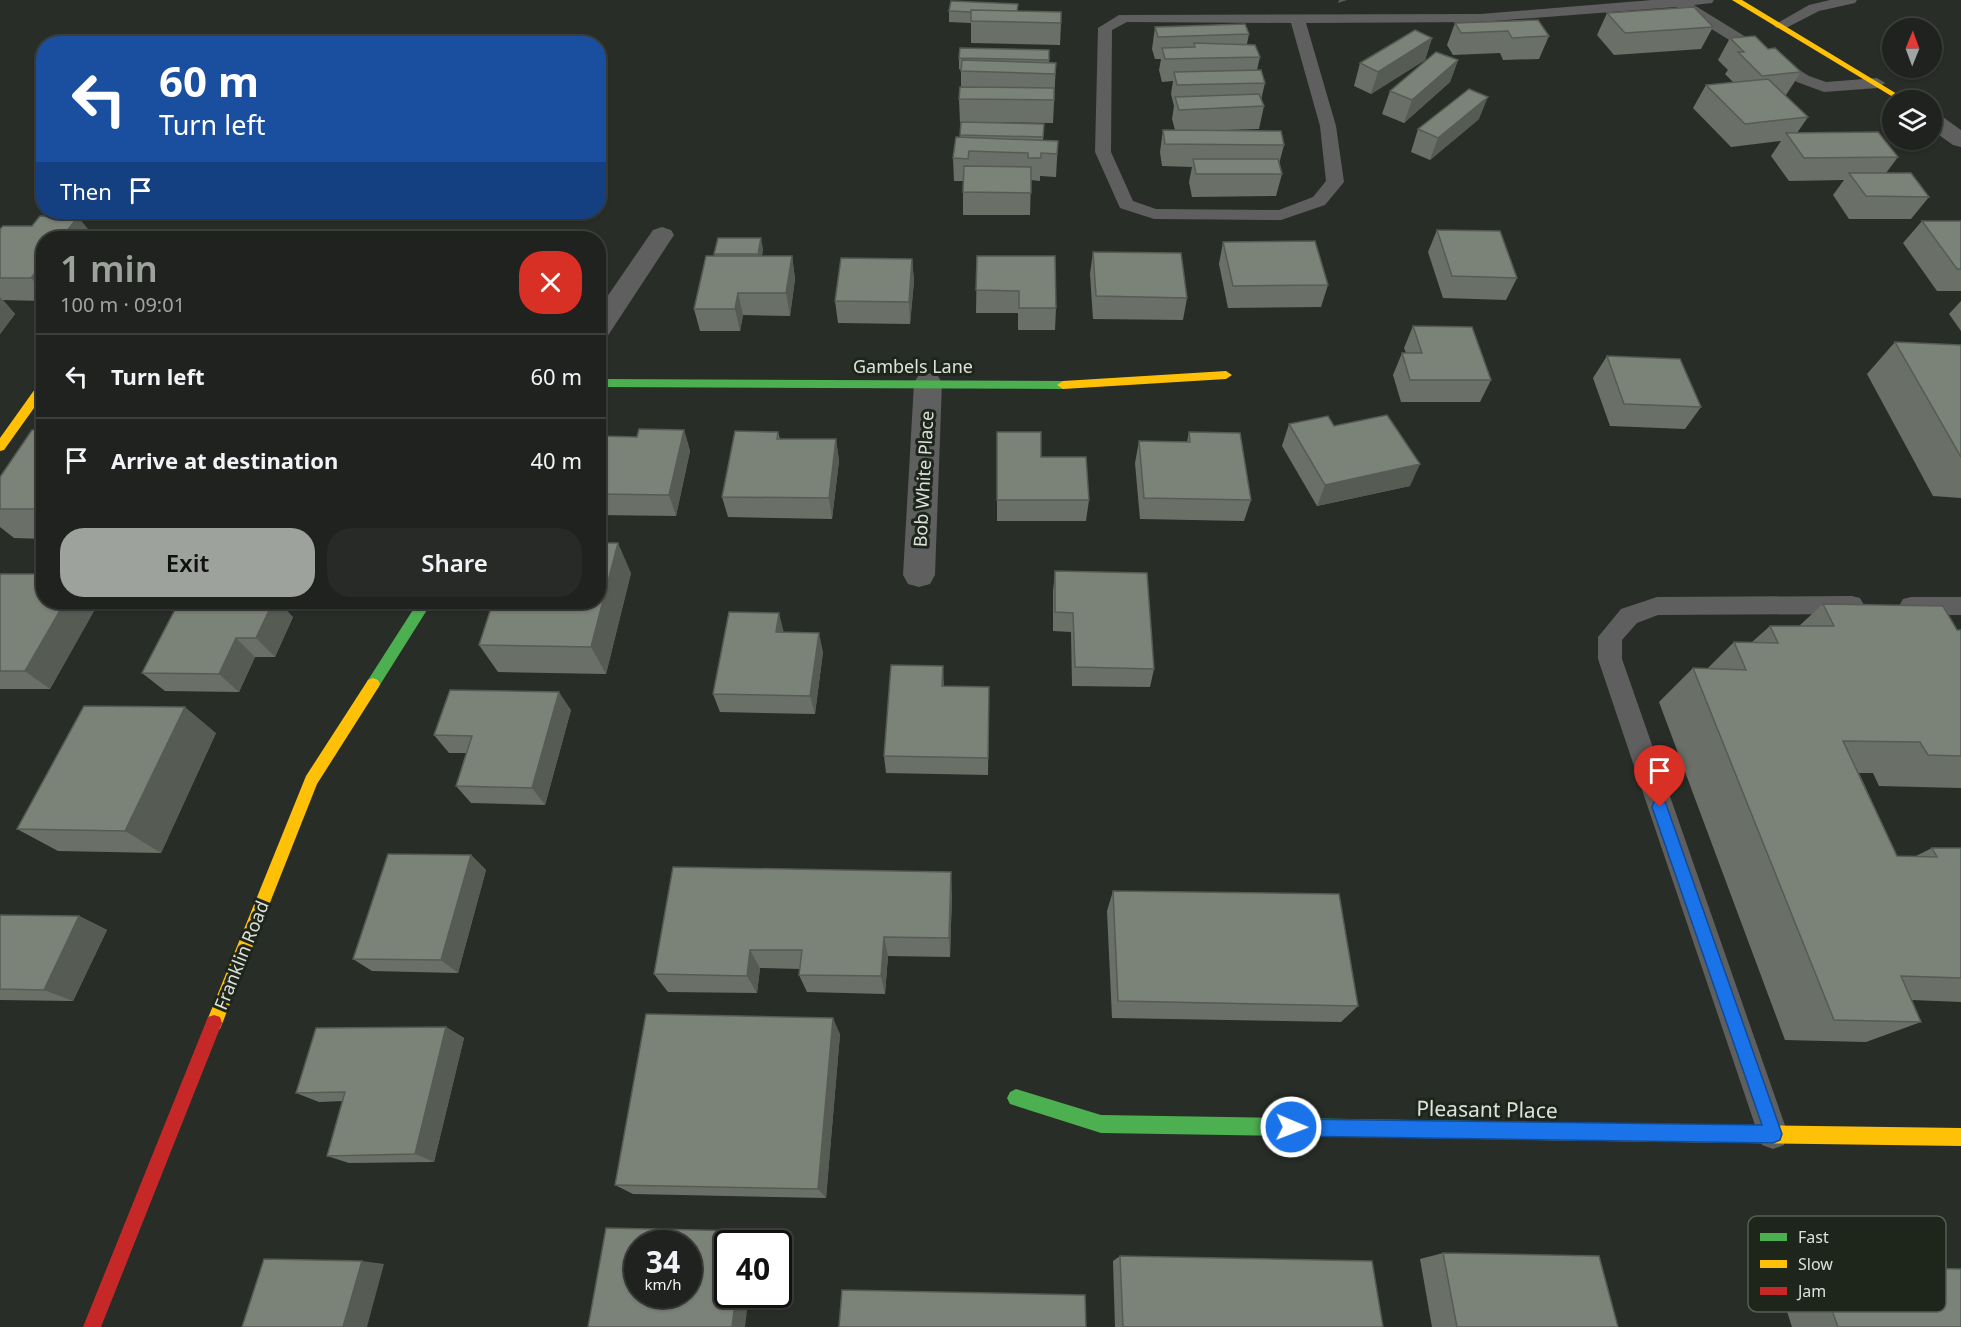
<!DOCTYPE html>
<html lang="en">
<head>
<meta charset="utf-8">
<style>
	body { margin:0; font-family:"Noto Sans",sans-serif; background:#272a27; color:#f1f3f6; height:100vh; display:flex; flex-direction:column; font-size:22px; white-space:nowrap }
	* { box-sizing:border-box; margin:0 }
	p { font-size:20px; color:#a1a4a4 }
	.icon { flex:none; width:33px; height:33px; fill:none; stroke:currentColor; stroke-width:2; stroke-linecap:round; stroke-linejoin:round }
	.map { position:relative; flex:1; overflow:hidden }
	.drawer { position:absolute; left:36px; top:231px; width:570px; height:378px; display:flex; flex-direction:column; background:#1f221e; border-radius:24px; box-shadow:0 2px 4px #0004,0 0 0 2px #3c3f3c }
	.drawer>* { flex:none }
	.banner { position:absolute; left:36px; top:36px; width:570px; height:183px; border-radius:24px; box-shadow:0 2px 4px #0004,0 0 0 2px #3c3f3c; background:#1a4fa0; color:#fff; overflow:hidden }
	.needle { width:39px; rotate:1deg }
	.tools { position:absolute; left:1882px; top:18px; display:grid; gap:12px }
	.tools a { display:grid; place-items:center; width:60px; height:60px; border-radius:50%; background:#1f221e; box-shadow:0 2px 4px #0004,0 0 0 2px #3c3f3c; font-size:30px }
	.speed { position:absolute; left:624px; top:1230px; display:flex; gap:12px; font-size:30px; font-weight:700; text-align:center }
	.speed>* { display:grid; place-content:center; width:78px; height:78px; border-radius:50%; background:#1f221e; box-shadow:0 2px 4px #0004,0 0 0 2px #3c3f3c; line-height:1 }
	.speed small { font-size:15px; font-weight:400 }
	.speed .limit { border:3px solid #111; border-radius:9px; background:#fff; color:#111 }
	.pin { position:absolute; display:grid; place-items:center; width:51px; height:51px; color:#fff; margin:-62px -26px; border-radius:50% 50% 50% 0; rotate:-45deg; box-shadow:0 0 6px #0007 }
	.pin .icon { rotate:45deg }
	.me { position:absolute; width:66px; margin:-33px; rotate:91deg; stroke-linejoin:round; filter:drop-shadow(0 0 4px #0008) }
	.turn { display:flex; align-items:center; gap:21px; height:126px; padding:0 24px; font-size:27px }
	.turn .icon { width:78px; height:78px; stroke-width:2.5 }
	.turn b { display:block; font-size:42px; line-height:51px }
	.then { display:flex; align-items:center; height:57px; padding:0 24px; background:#0003; gap:12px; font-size:22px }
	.round { display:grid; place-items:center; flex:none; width:63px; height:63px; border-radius:24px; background:#272a27 }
	.headline { display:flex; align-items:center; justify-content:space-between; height:102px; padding:0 24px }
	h1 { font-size:36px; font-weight:600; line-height:45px; color:#9da29c }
	.cta { display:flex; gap:12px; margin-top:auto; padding:12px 24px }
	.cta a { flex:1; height:69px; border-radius:24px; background:#9da29c; color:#111; font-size:24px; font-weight:600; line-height:69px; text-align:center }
	.cta a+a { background:#272a27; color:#f1f3f6 }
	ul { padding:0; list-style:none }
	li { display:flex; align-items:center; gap:18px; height:84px; padding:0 24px; border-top:2px solid #3c3f3c }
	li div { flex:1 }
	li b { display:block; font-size:22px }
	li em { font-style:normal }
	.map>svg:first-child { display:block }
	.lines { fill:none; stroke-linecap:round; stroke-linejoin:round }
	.lane { fill:#5e5f5e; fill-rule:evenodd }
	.street { fill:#5e5f5e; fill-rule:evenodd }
	.fast { fill:#4caf50; fill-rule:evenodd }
	.slow { fill:#ffc107; fill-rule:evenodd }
	.jam { fill:#c62828; fill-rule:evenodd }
	.wall { fill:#6a7067 }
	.shaded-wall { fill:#565b54 }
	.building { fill:#7b8278; stroke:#565b54; stroke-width:1.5; fill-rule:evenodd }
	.route { fill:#1a73e8; stroke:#114b97; stroke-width:1.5 }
	.labels { text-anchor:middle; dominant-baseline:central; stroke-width:6; stroke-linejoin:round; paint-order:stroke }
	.street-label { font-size:18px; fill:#dce1da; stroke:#1e261c }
	.near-street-label { font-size:21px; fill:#dce1da; stroke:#1e261c }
	.key { fill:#1e261c; stroke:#575e55; stroke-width:1.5 }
	.key-label { font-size:16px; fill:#dce1da }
</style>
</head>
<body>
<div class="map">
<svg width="1961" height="1327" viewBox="0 0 1961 1327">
	<rect width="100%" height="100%" fill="#292d28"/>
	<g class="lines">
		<path class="lane" d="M1652,0H1714L1712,3L1694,5L1809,76L1826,82L1877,78L1885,83L1877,88L1824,92L1797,82L1676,7L1480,22L1306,23L1336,126L1344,182L1325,205L1281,220L1154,219L1120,208L1095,152L1098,28L1119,15L1480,14ZM1127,22L1291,23L1320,126L1326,181L1313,197L1279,210L1156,209L1133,201L1111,152L1112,30Z
			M1830,0H1857L1855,3L1819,11L1786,28H1776L1774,25L1809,5Z
			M1852,596L1860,598L1864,605L1860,612L1852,614L1658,615L1637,623L1622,640V659L1788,1134L1784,1145L1773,1149L1762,1145L1758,1134L1598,659V637L1621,609L1657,597Z
			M1911,597H1961V615H1911L1903,613L1899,606L1903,599Z"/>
		<path class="street" d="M1932,113L1940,115L1961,130V147L1953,145L1932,130Z
			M662,227L671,230L674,235L607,337L598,340V310L653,230Z
			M928,373L938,376L942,383L935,575L930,584L919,587L908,584L903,575L914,383L918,376Z"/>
		<path class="fast" d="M598,379L1063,381L1069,385L1063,389L598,387Z
			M418,602H432L378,688L373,690L368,688L366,684L368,680Z
			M1016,1089L1101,1115L1534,1122L1540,1125L1543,1131L1540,1137L1534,1140L1101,1133L1010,1104L1007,1098L1010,1092Z"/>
		<path class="slow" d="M1732,0H1742L1907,100H1898Z
			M1226,371L1232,375L1226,379L1063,389L1057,385L1063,381Z
			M44,381V394L4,450L0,451V438L40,382Z
			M373,678L378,680L380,684L378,688L317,784L220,1029L214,1031L208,1029L206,1023L306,776L368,680Z
			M1534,1122L1961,1128V1146L1534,1140L1528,1137L1525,1131L1528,1125Z"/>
		<path class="jam" d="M214,1015L220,1017L222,1023L101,1327H83L208,1017Z"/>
	</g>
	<path class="wall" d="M1018,4V11L1061,23L1060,45L971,43V23L949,22V11Z
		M1607,13L1713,27L1701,49L1614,55L1597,35Z
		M1455,23L1549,36L1539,59L1503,60L1500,53L1453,55L1447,45Z
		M1155,27L1249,34L1247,44L1260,57L1257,70L1265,83L1261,100L1264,106L1259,129L1226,130L1284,145L1279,164L1282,174L1276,196L1192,197L1189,182L1192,167L1162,166L1160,152L1163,130H1175L1172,119L1174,106L1171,94L1173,81L1162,82L1159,70L1161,59H1155L1152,49Z
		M1432,38L1425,60L1371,94L1354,86L1360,63Z
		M1730,38L1768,49L1801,72L1786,95H1785L1808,117L1797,133L1898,157L1886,173L1929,197L1911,219H1849L1833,195L1844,180L1789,181L1771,156L1781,141L1731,147L1693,108L1706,85L1733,82L1725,74L1728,70L1718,60Z
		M1049,50V63H1056L1053,123L960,122L959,99L961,87V70L959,69V58Z
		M1458,60L1450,82L1404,123L1382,114L1390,91Z
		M1479,119L1430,160L1411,152L1418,129Z
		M961,122L1044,124L1043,140L1058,141L1056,177L1040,176V181L1031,180L1030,215H963V181H954L953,158L960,137Z
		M78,217L95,238H44V301L3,300L15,314L0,334V229L32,226Z
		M1922,221H1961V291H1937L1903,243Z
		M1437,230L1517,278L1506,300L1443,298L1428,252Z
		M1223,242L1328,285L1321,307L1228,308L1219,264Z
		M763,249L762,256H792L795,279L790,316L743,315L740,331H700L694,309L715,256L714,254Z
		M1093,252L1187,298L1183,320L1093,319L1090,274Z
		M977,256L1056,308L1055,330H1018V313H976Z
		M912,259L914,281L910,324L838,323L835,301Z
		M1961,301V331L1949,314Z
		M1413,326L1491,380L1480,402H1401L1393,375L1402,353H1406L1404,348Z
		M1895,342L1961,345V498L1933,496L1867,374Z
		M1607,356L1701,407L1685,429L1610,426L1593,378Z
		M1289,424L1334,426L1410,486L1317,506L1282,446Z
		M44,430V539L14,538L0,527V477Z
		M684,430L690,451L676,516L598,515V440L637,437Z
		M778,432L780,439H836L839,461L832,519L728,517L722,497Z
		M1189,432L1251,500L1244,521L1140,519L1135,463L1139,441L1187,442Z
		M997,453L1041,457L1089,500L1086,521H997Z
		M1055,571L1154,669L1150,687L1072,686L1071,632L1053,631V591Z
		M631,573L606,674L498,672L479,645Z
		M0,574L44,602H99L50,689H0Z
		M1823,604L1961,630V788L1879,786L1873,773H1859L1897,856H1916L1932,848H1961V1002L1912,1000L1921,1022L1866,1042L1785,1040L1659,702L1693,668L1707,669L1734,642H1752L1770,626H1799Z
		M293,617L275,657H255L239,692L165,691L142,673Z
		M784,632L823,652L815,714L720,712L713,694Z
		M944,686L989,687L988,775L886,773L884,756Z
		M571,710L545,805L471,803L456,786L466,753H449L434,735Z
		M216,733L161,853L58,851L17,829Z
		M471,855L486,870L458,973L372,971L353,959Z
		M1113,891L1358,1006L1341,1022L1112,1018L1107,911Z
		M952,893L950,957L888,956L885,994L807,992L799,975L800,969L760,968L757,993L668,992L654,974Z
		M0,915L79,916L107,930L73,1001L0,1000Z
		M446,1027L464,1038L434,1162L349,1163L327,1156L343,1101L319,1102L296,1093Z
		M840,1034L826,1198L633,1194L615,1185Z
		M1443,1253L1618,1327H1432L1420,1259Z
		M1120,1256L1383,1327H1115L1113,1261Z
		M1816,1266L1961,1327H1792L1774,1271Z"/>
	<path class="shaded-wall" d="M1339,0H1347L1338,3Z
		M1432,38L1425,60L1371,94L1378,72Z
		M1458,60L1450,82L1404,123L1412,100Z
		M1488,97L1479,119L1430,160L1438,138Z
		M78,217L95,238H61Z
		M761,238L763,249L760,265L758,254Z
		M792,256L795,279L790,316L786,293Z
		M912,259L914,281L910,324L909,302Z
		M44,262V293L31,278Z
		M738,293L743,315L740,331L735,309Z
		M0,297L15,314L0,334Z
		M684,430L690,451L676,516L669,495Z
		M836,439L839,461L832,519L829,498Z
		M1420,464L1410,486L1317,506L1325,485Z
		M618,543L631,573L606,674L591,647Z
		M65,602H99L50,689L25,671Z
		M273,602H279L293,617L275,657L256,638Z
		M779,613L784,633L776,632Z
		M819,633L823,652L815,714L810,696Z
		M236,638L255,657L239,692L219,674Z
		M943,666L944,684L943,705L942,686Z
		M559,692L571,710L545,805L532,788Z
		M185,707L216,733L161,853L125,831Z
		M471,855L486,870L458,973L441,960Z
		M951,872L952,893L950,957L949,938Z
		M79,916L107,930L73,1001L44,990Z
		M884,937L888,956L885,994L881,976Z
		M750,950L760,968L757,993L747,976Z
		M833,1018L840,1034L826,1198L818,1189Z
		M446,1027L464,1038L434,1162L415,1154Z
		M744,1231L756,1238L755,1244H742Z
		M362,1261L384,1264L367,1327H343Z
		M736,1294H749L745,1327H732Z"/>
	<path class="building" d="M951,1L1018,4L1017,11L971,10V12L949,11Z
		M1694,7L1713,27L1625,33L1607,13Z
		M971,10L1061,12V23L971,21Z
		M1538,20L1549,36L1512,38L1508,31L1461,33L1455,23Z
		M1245,24L1249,34L1158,37L1155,27Z
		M1415,30L1432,38L1378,72L1360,63Z
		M1755,36L1768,49L1775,48L1801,72L1762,76L1738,52H1744L1730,38Z
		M1194,43L1255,45L1260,57L1165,59L1162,48L1195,47Z
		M960,48L1049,50V60L959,58Z
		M1436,52L1458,60L1412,100L1390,91Z
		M962,60L1056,63L1055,74L961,71Z
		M1261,70L1265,83L1177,85L1174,72Z
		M1768,79L1808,117L1745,124L1706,85Z
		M960,87L1054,88V100L959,99Z
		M1469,89L1488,97L1438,138L1418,129Z
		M1259,94L1264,106L1179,110L1175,97Z
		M961,122L1044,124L1043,137L960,135Z
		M1163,130L1281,131L1284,145L1165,144Z
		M1878,132L1898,157L1804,158L1786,133Z
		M956,137L1058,141L1057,154L1041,153V158H1028V153L969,151L968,159L953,158Z
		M1193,159H1278L1282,174H1196Z
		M964,166L1031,167V193L963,192Z
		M1849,173H1911L1929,197L1866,196Z
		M40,216L78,217L61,238H44V262L31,278H0V229L3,226H32Z
		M1922,221H1961V269H1957Z
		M1437,230L1500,231L1517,278L1452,276Z
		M718,238H761L758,254H714Z
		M1315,241L1328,285L1233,286L1223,242Z
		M1093,252L1181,253L1187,298L1096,296Z
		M706,256H792L786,293H738L735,309H694Z
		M977,256H1055L1056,308H1019V291L976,290Z
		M841,258L912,259L909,302L835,301Z
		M1413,326L1472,327L1491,380H1410L1402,353H1422Z
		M1895,342L1961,345V457Z
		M1607,356L1680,359L1701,407L1624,404Z
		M1387,415L1420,464L1325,485L1289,424L1328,416L1334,426Z
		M639,429L684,430L669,495L598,494V440L600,436L637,437Z
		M32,430H44V509H0V477Z
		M735,431L778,432L777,439H836L829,498L722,497Z
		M997,432H1041V457H1086L1089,500H997Z
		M1189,432L1240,433L1251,500L1144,498L1139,441L1190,442Z
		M598,543H618L591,647L479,645L493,602H598Z
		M1055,571L1147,573L1154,669L1075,667L1073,613L1055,612Z
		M0,574H44V602H65L25,671H0Z
		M179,602H273L256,638H236L219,674L142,673Z
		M1823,604L1943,606L1957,630H1961V756L1928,755L1920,742L1843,741L1897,856L1937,857L1932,848H1961V978L1901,976L1921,1022L1834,1020L1693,668L1746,670L1734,642L1778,643L1770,626H1834Z
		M729,612L779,613L776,632L819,633L810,696L713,694Z
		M891,665L943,666L942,686L989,687L988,758L884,756Z
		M450,690L559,692L532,788L456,786L472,736L434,735Z
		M84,706L185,707L125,831L17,829Z
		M388,854L471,855L441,960L353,959Z
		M673,867L951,872L949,938L884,937L881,976L799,975L802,950H750L747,976L654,974Z
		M1113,891L1339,894L1358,1006L1118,1001Z
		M0,915L79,916L44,990L0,989Z
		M646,1014L833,1018L818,1189L615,1185Z
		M446,1027L415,1154L327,1156L345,1092L296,1093L316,1028Z
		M606,1228L744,1231L742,1244H728V1294H736L732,1327H588ZM638,1244H688V1294H638Z
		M1443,1253L1599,1256L1618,1327H1457Z
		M1120,1256L1372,1261L1383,1327H1123Z
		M264,1259L362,1261L343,1327H242Z
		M1816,1266L1961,1269V1327H1838Z
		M842,1290L1085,1295L1086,1327H839Z"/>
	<path class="route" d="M1660,800L1665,802L1667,807L1782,1134L1780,1140L1773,1143L1291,1136L1285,1133L1282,1127L1285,1121L1291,1119L1762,1125L1652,807L1654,802Z"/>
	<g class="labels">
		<g class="street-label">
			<text x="913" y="366">Gambels Lane</text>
			<text transform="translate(923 479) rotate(-87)">Bob White Place</text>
			<text transform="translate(241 955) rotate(-68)">Franklin Road</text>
		</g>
		<g class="near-street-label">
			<text transform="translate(1487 1109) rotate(1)">Pleasant Place</text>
		</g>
	</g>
	<rect x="1748" y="1216" width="198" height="96" rx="9" class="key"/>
	<rect x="1760" y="1233" width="27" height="8" fill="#4caf50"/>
	<rect x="1760" y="1260" width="27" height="8" fill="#ffc107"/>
	<rect x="1760" y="1287" width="27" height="8" fill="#c62828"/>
	<g class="key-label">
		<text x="1798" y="1243">Fast</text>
		<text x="1798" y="1270">Slow</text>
		<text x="1798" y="1297">Jam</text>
	</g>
</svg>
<div class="tools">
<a><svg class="needle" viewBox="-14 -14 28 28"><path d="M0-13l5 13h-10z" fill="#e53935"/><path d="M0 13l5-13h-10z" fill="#a1a4a4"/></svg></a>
<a><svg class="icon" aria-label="layers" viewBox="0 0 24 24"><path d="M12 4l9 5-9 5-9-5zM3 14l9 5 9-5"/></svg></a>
</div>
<div class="speed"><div>34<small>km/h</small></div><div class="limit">40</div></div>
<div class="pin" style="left:1660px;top:807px;background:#d93025"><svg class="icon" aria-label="arrive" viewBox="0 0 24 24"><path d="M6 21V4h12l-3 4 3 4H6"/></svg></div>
<svg class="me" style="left:1291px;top:1127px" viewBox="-20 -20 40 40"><circle r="17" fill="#1a73e8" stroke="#fff" stroke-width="3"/><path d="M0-11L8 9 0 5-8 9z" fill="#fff"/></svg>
<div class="banner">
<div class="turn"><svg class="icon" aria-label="left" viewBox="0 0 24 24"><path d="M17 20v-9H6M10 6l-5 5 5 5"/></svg><div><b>60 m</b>Turn left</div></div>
<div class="then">Then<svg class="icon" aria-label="arrive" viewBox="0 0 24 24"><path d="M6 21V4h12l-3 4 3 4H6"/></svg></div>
</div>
<section class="drawer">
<div class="headline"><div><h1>1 min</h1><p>100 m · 09:01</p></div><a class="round" style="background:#d93025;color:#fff"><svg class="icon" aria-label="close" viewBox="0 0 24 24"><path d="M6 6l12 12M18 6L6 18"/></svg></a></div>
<ul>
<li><svg class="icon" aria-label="left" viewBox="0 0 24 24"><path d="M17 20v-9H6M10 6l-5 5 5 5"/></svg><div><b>Turn left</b></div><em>60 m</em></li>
<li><svg class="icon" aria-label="arrive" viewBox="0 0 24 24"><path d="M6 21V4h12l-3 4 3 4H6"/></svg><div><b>Arrive at destination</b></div><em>40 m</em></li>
</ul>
<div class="cta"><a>Exit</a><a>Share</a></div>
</section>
</div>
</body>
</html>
